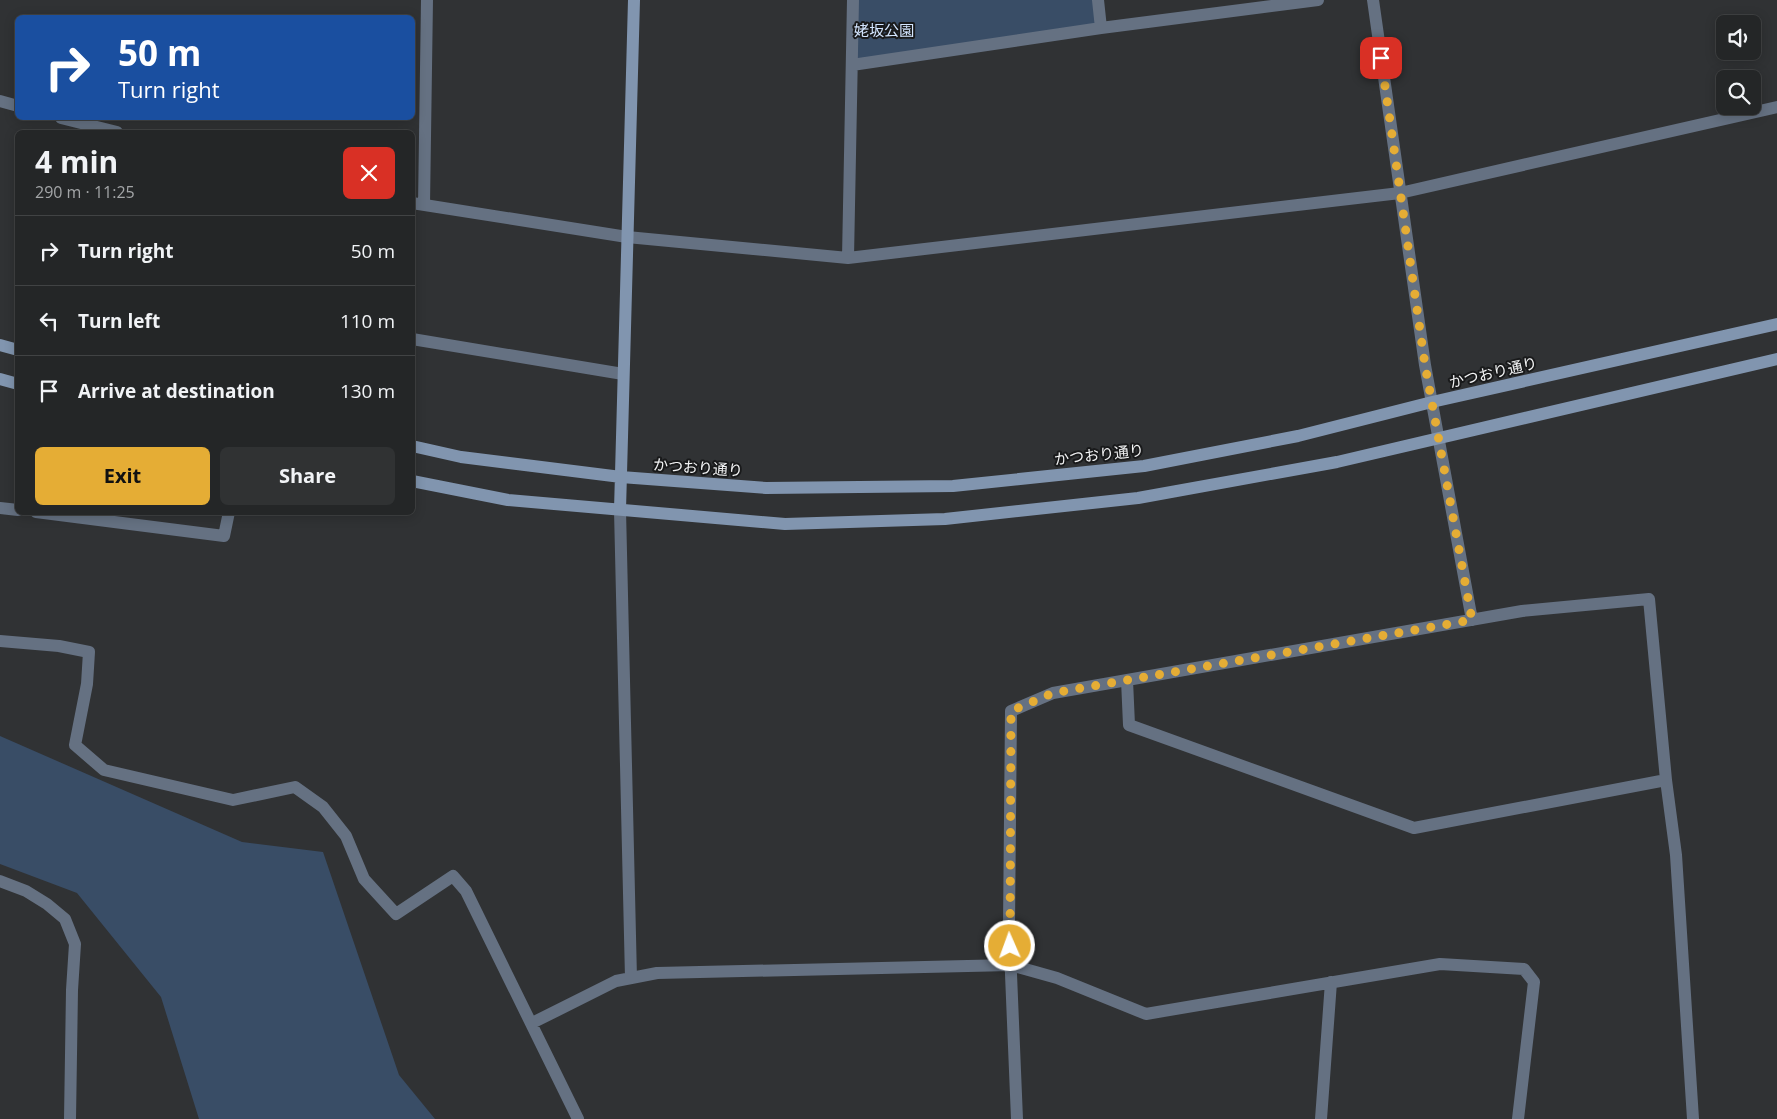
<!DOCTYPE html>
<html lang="en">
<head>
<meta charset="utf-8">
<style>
	body { margin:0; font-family:"Open Sans","Noto Sans JP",sans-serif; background:#303233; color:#f1f3f6; height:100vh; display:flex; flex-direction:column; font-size:19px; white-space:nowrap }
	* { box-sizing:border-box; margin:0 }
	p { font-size:16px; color:#a3a5a7 }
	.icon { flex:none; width:28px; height:28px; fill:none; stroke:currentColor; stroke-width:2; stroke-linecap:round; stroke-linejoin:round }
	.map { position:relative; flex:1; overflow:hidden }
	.panel { position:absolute; left:15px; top:130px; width:400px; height:385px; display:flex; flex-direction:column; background:#242627; border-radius:8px; box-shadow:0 2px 12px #0003,0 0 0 1px #414344 }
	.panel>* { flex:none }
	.top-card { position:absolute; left:15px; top:15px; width:400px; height:105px; border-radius:8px; box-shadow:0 2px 12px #0003,0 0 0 1px #414344; background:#1a4fa0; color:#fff; overflow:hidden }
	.controls { position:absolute; left:1716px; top:15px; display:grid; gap:10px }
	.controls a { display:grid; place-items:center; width:45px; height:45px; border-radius:8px; background:#242627; box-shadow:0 2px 12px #0003,0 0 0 1px #414344; font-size:25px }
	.pin { position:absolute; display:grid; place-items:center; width:42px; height:42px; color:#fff; margin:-21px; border-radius:10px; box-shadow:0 2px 8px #0006 }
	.me { position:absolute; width:55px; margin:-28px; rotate:358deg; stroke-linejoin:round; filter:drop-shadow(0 0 4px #0008) }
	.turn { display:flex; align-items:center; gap:18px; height:105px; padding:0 20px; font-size:22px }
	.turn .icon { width:65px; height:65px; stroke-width:2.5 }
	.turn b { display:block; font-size:35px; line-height:42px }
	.round { display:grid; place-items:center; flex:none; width:52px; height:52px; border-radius:8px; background:#303233 }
	.overview { display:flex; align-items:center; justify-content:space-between; height:85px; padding:0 20px }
	h1 { font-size:30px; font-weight:700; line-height:38px }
	.cta { display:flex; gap:10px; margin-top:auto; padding:10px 20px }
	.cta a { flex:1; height:58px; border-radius:8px; background:#e5ad35; color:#111; font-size:20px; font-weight:700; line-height:58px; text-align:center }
	.cta a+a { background:#303233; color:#f1f3f6 }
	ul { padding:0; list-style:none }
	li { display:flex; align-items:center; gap:15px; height:70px; padding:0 20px; border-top:1px solid #414344 }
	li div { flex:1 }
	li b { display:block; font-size:19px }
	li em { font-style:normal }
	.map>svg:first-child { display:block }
	.green { fill:#394d66 }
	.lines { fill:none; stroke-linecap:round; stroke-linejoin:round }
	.street { stroke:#657182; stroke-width:12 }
	.secondary { stroke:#8195af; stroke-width:12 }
	.route { stroke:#e5ad35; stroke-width:9; stroke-dasharray:0 16.2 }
	.labels { text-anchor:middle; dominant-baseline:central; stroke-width:4; stroke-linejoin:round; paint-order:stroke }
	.park-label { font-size:15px; fill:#d4e6ff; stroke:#191a1b }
	.street-label { font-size:15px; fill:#f3f4f5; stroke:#191a1b }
</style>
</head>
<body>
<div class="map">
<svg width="1777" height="1119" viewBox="0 0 1777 1119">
	<rect width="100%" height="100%" fill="#303234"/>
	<path class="green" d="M853,0H1098L1101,28L852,65Z
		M0,736L242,842L323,852L399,1075L435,1119H199L161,997L77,893L0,864Z"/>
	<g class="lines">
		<path class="street" d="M1098,0L1101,28
			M1373,0L1425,365L1472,620
			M852,65L1101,28L1318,0
			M0,101L18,106
			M61,118L117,132
			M412,203L627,237L848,258L1400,193L1777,107
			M424,205L427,0
			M848,258L853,0
			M412,339L623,374
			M0,508L18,510
			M620,510L631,978
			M36,512L224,536L229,512
			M0,641L59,646L89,652L87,684L75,745L104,770L233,800L295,787L323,807L346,836L364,879L396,914L453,876L466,891L578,1119
			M1127,680L1129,725L1414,828L1666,780
			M0,881L26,891L47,904L65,919L75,944L72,990L70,1119
			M532,1023L616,981L657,973L1011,965L1057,978L1146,1014L1440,964L1524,969L1534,982L1518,1119
			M1017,1119L1009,926L1011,711L1053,693L1522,611L1649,599L1666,780L1676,855L1693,1119
			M1321,1119L1331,982"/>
		<path class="secondary" d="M0,345L18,350
			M0,379L18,384
			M412,446L461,457L621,477L766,488L953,486L1144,466L1298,436L1432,402L1777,324
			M412,481L508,500L785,524L945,519L1138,498L1337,462L1777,359
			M620,510L634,0"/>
	</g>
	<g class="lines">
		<path class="route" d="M1010,946L1011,711L1053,693L1472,620L1425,365L1381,58"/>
	</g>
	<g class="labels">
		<g class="park-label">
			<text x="884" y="30">姥坂公園</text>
		</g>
		<g class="street-label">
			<text transform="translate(1493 372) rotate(-13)">かつおり通り</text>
			<text transform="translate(1099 454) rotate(-6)">かつおり通り</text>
			<text transform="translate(698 467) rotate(4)">かつおり通り</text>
		</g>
	</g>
</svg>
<div class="controls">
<a><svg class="icon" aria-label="sound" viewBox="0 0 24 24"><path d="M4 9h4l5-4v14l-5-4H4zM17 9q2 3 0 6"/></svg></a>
<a><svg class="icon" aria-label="search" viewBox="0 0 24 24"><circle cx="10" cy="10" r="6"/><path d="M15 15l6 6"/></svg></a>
</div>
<div class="pin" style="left:1381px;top:58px;background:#d93025"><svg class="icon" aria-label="arrive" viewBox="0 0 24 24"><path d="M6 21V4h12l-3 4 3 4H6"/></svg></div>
<svg class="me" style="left:1010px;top:946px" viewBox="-20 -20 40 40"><circle r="17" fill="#e5ad35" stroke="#fff" stroke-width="3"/><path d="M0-11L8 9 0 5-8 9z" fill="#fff"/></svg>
<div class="top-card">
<div class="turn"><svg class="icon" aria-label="right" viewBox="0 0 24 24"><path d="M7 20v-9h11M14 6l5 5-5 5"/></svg><div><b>50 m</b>Turn right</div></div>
</div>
<section class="panel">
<div class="overview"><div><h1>4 min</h1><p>290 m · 11:25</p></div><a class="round" style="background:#d93025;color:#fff"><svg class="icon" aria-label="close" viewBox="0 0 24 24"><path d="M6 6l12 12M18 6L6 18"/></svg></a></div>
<ul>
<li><svg class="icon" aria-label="right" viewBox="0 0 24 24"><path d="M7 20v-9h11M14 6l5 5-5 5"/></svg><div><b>Turn right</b></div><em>50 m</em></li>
<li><svg class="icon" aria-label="left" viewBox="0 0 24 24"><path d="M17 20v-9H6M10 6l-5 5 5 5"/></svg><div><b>Turn left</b></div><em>110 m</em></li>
<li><svg class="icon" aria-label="arrive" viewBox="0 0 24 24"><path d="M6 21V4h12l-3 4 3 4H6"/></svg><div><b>Arrive at destination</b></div><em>130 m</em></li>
</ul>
<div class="cta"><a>Exit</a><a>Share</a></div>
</section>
</div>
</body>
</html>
